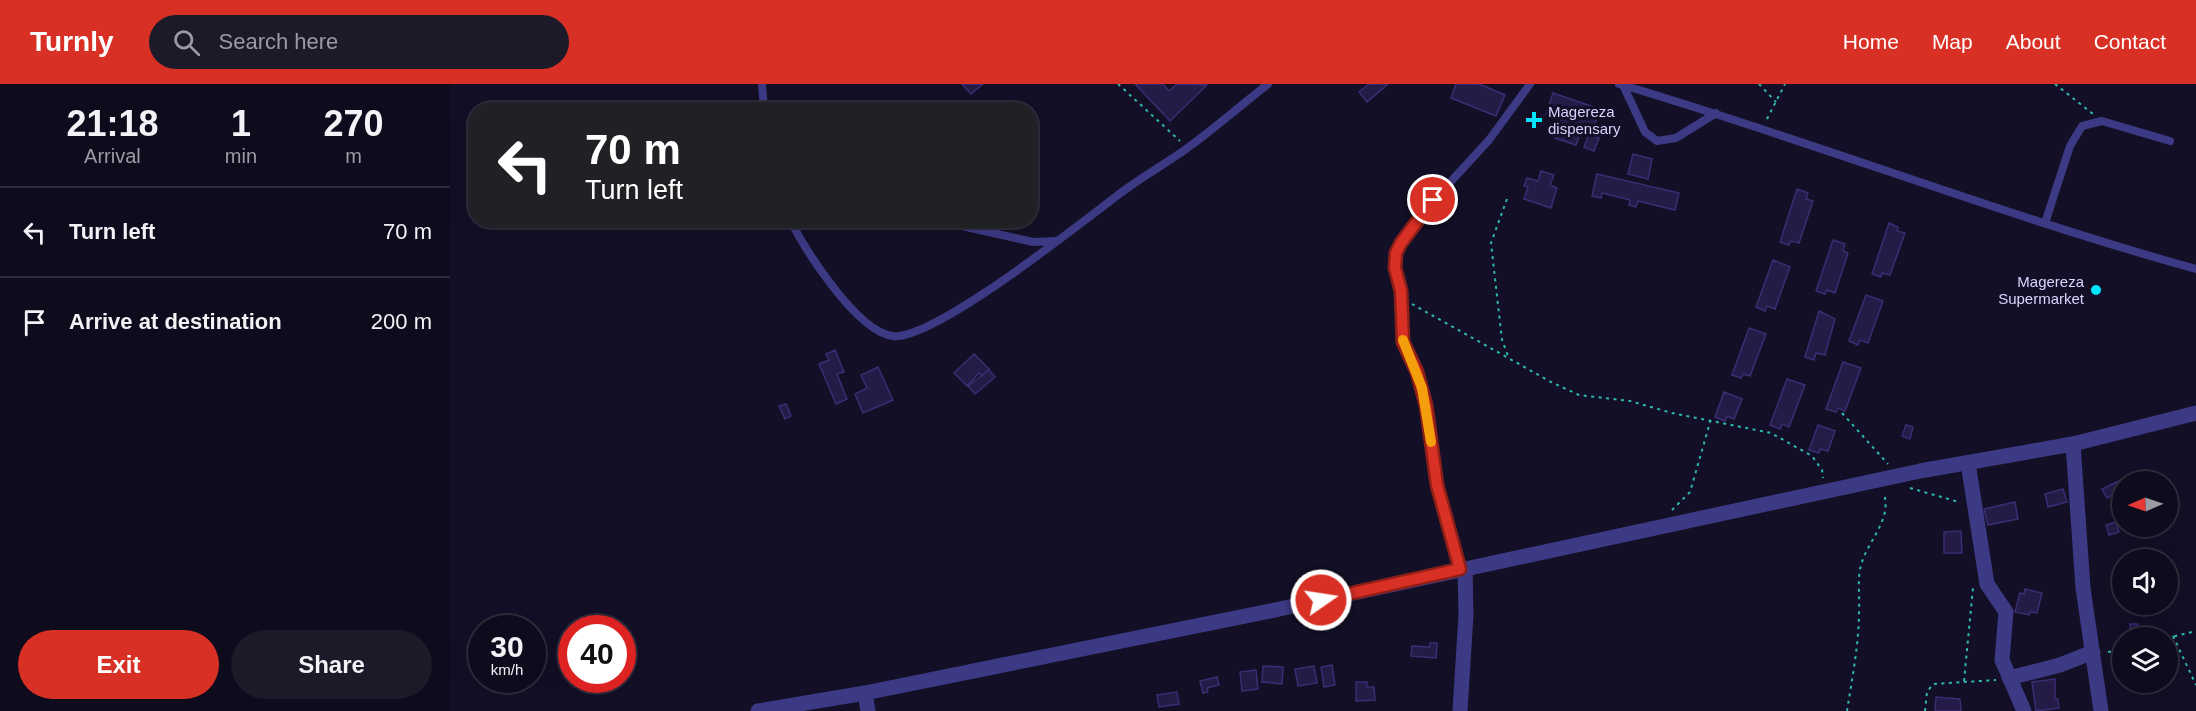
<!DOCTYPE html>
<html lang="en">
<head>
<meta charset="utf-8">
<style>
	body { margin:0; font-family:Helvetica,sans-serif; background:#1c1929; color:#f1f3f6; height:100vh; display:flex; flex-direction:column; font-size:22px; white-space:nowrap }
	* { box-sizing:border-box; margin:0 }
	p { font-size:20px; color:#9b9ba3 }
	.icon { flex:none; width:33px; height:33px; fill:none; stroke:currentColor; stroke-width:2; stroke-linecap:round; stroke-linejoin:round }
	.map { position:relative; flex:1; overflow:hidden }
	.details { display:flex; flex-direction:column; background:#0e0b1c; width:450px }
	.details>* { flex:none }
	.hud { position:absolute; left:18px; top:18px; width:570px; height:126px; border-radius:24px; box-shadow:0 6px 24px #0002,0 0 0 2px #2e2b3b; background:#202124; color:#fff; overflow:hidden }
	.needle { width:39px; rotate:268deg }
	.buttons { position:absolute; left:1662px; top:387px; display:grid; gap:12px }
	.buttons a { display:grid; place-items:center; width:66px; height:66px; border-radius:50%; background:#0e0b1c; box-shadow:0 6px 24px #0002,0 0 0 2px #2e2b3b; font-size:30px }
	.speed { position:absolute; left:18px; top:531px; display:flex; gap:12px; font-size:30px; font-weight:700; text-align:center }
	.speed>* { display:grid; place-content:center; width:78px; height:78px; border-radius:50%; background:#0e0b1c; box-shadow:0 6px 24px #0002,0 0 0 2px #2e2b3b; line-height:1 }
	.speed small { font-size:15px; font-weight:400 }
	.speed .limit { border:9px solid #d22; background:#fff; color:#111 }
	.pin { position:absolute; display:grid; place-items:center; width:51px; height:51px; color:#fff; margin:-26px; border:3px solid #fff; border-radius:50%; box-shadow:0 2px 6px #0007 }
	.me { position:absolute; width:66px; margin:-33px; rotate:77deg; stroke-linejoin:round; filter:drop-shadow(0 0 4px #0008) }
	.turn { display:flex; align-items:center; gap:21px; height:126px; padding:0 18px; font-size:27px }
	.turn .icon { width:78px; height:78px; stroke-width:2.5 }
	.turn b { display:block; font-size:42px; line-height:51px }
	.eta { display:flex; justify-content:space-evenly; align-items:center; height:102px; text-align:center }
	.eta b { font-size:36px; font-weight:700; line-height:42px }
	.button { display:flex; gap:12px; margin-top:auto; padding:12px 18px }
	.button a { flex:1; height:69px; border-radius:36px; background:#d93025; color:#fff; font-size:24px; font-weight:700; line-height:69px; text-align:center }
	.button a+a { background:#1c1929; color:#f1f3f6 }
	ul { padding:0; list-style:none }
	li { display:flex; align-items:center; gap:18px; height:90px; padding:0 18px; border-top:2px solid #2e2b3b }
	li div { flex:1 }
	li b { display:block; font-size:22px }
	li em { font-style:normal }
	header { display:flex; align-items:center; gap:36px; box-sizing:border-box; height:84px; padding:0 30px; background:#d93025; color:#fff }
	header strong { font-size:28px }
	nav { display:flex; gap:33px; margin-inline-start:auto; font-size:21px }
	.search { width:420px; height:54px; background:#1c1929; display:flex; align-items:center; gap:15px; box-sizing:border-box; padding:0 21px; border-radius:33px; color:#9b9ba3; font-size:22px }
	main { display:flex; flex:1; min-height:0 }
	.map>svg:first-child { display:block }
	.building { fill:#241b47; stroke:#3b2d73; stroke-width:1.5 }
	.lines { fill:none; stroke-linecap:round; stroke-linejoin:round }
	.path { stroke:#2fb8b0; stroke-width:2; stroke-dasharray:3 4.5; stroke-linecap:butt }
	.service { stroke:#3d3a85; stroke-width:8 }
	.minor { stroke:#3d3a85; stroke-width:15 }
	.tertiary { stroke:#3d3a85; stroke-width:15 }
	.route-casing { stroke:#8d1f18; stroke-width:15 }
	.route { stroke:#d93025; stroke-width:10 }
	.slow { stroke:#f59e0b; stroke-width:10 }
	.poi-dot { fill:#00e5ff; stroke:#130f26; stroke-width:2 }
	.labels { text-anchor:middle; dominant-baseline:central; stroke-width:6; stroke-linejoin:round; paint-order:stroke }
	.poi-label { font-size:15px; fill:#d9d4ff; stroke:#130f26; text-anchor:start }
</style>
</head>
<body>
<header>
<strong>Turnly</strong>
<div class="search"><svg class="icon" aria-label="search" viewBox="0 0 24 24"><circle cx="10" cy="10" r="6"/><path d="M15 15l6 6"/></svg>Search here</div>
<nav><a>Home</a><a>Map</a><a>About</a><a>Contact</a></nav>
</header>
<main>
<section class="details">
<div class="eta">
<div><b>21:18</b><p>Arrival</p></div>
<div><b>1</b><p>min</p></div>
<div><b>270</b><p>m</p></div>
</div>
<ul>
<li><svg class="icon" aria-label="left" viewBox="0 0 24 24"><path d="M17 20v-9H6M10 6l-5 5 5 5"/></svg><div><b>Turn left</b></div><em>70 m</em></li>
<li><svg class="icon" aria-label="arrive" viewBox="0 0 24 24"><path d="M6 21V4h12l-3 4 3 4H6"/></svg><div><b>Arrive at destination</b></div><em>200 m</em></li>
</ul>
<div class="button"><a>Exit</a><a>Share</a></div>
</section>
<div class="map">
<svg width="1746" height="627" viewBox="0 0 1746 627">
	<rect width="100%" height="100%" fill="#130f26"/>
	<path class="building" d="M512,0H533L521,10Z
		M685,0H713L719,7L727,0L757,1L720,37Z
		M919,0H938L917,18L909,8Z
		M1006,0H1029L1055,11L1046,32L1001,14Z
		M1103,9L1150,25L1142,48L1132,44L1126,61L1105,54L1111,35L1096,30Z
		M1139,50L1149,54L1144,67L1134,63Z
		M1183,70L1202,75L1198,95L1178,90Z
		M1091,87L1104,91L1100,101L1107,104L1101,124L1074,115L1078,103L1074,102L1077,94L1088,97Z
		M1147,90L1229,109L1225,126L1188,117L1186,123L1179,121L1180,116L1152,109L1151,114L1142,112Z
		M1347,105L1358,109L1356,115L1363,117L1349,159L1341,157L1339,161L1330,158Z
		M1439,139L1448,143L1447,147L1455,149L1440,191L1432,189L1431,193L1422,190Z
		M1383,156L1395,160L1393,167L1398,169L1385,209L1377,206L1375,210L1366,207Z
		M1323,176L1340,183L1325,225L1317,222L1315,227L1306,223Z
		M1416,211L1433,217L1418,259L1410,256L1408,261L1399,257Z
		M1369,227L1385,235L1375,271L1366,269L1364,276L1355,273Z
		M1299,244L1316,250L1300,292L1293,290L1291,294L1282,291Z
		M385,266L394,288L387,290L397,315L386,320L369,280L379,276L376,270Z
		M524,270L539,285L532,292L529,289L517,302L504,289Z
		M1393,278L1411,284L1395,327L1388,324L1386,328L1376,325Z
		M428,283L443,316L413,329L405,310L417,304L411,291Z
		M539,286L545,293L525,310L518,302Z
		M1337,295L1355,301L1339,343L1332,340L1330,345L1320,341Z
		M1274,308L1292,315L1284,335L1277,332L1275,337L1265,333Z
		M336,320L341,332L335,335L329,322Z
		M1368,341L1385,347L1378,367L1370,365L1369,369L1359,366Z
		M1456,341L1463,343L1460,355L1452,352Z
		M1671,396L1672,411L1665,415L1663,411L1657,414L1652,405Z
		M1613,405L1617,418L1598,423L1595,410Z
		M1565,418L1568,435L1538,441L1534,425Z
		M1666,438L1669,448L1659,451L1656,441Z
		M1511,447L1512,469H1494V448Z
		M1575,505L1592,509L1587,529L1580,528L1579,531L1565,528L1570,509L1574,510Z
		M1680,540H1688L1689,554H1681Z
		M980,559H987L986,574L961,572L962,562L980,563Z
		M882,581L885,601L874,603L871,583Z
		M813,582L833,583L832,600L812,598Z
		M864,582L867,599L848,602L845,585Z
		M806,586L808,605L792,607L790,588Z
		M767,593L769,601L757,604L758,608L753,609L750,597Z
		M1605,595V615H1608L1609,624L1586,627L1582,598Z
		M906,598H917V603H924L925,616L906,617Z
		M727,608L729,620L709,623L707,611Z
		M1486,613L1510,615L1511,627H1485Z"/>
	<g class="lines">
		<path class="path" d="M668,0L730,57
			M1309,0L1326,18
			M1605,0L1643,30
			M1317,35L1335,0
			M1057,115L1041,159L1052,256L1058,272
			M962,220L1101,298L1129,311L1180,317L1222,329L1321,349L1362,372L1372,386L1373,394
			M1392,329L1438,380
			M1460,404L1509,418
			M1222,426L1240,408L1261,335
			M1723,552L1746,601
			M1717,554L1746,547
			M1658,568L1672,566
			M1514,597L1523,504
			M1397,627C1402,595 1409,560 1409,527C1410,511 1407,496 1411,481C1418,456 1442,436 1434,410
			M1475,627L1477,608L1483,600L1546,596"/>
		<path class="service" d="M312,0L314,26
			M1169,0C1362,57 1551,131 1746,185
			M1173,1L1195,48L1207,57L1226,54L1266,29
			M340,136C356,167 407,248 443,252C484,257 633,137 672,108C692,93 715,80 736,65C764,45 790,22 818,0
			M485,136L583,158L606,157
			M1595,139L1620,62L1632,42L1652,37L1720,57
			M1009,485L987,401L976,321L967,288L953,258L952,213L945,176L951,159L972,129L1039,56L1080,0"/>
		<path class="minor" d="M1623,360L1633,504L1651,627
			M1518,379L1537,500L1556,528L1552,576L1574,627
			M1559,594L1610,581L1643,568
			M415,609L418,627
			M1010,627L1016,531L1015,484"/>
		<path class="tertiary" d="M308,627L415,609L825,526L1470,387L1623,360L1746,329"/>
	</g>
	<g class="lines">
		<defs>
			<path id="route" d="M871,516L1010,485L987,401L976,321L967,288L953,258L951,207L945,184L946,169L951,159L983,116"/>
		</defs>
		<use href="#route" class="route-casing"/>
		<use href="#route" class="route"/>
		<path class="slow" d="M953,256L972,304L981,358"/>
	</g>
	<g class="poi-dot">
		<path d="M1081 27h6v6h6v6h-6v6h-6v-6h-6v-6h6z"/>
		<circle cx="1646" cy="206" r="6"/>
	</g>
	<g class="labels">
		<g class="poi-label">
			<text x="1098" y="27">Magereza<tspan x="1098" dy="17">dispensary</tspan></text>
			<text x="1634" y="197" text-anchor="end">Magereza<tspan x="1634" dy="17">Supermarket</tspan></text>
		</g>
	</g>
</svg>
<div class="buttons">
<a><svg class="needle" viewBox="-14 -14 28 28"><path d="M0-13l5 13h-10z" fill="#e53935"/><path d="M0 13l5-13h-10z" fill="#9b9ba3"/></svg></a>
<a><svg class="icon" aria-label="sound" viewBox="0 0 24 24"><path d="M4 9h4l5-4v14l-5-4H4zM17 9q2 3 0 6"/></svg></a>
<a><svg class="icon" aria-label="layers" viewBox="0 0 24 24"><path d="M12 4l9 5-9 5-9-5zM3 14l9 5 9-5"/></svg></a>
</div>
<div class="speed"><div>30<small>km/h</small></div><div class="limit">40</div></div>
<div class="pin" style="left:983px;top:116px;background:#d93025"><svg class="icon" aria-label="arrive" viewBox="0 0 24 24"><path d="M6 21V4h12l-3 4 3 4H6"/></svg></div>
<svg class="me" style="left:871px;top:516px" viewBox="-20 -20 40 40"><circle r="17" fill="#d93025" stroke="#fff" stroke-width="3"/><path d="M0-11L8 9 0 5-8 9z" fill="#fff"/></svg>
<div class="hud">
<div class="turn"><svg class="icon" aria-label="left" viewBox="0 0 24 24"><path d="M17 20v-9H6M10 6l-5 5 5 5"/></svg><div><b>70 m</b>Turn left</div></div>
</div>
</div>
</main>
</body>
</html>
